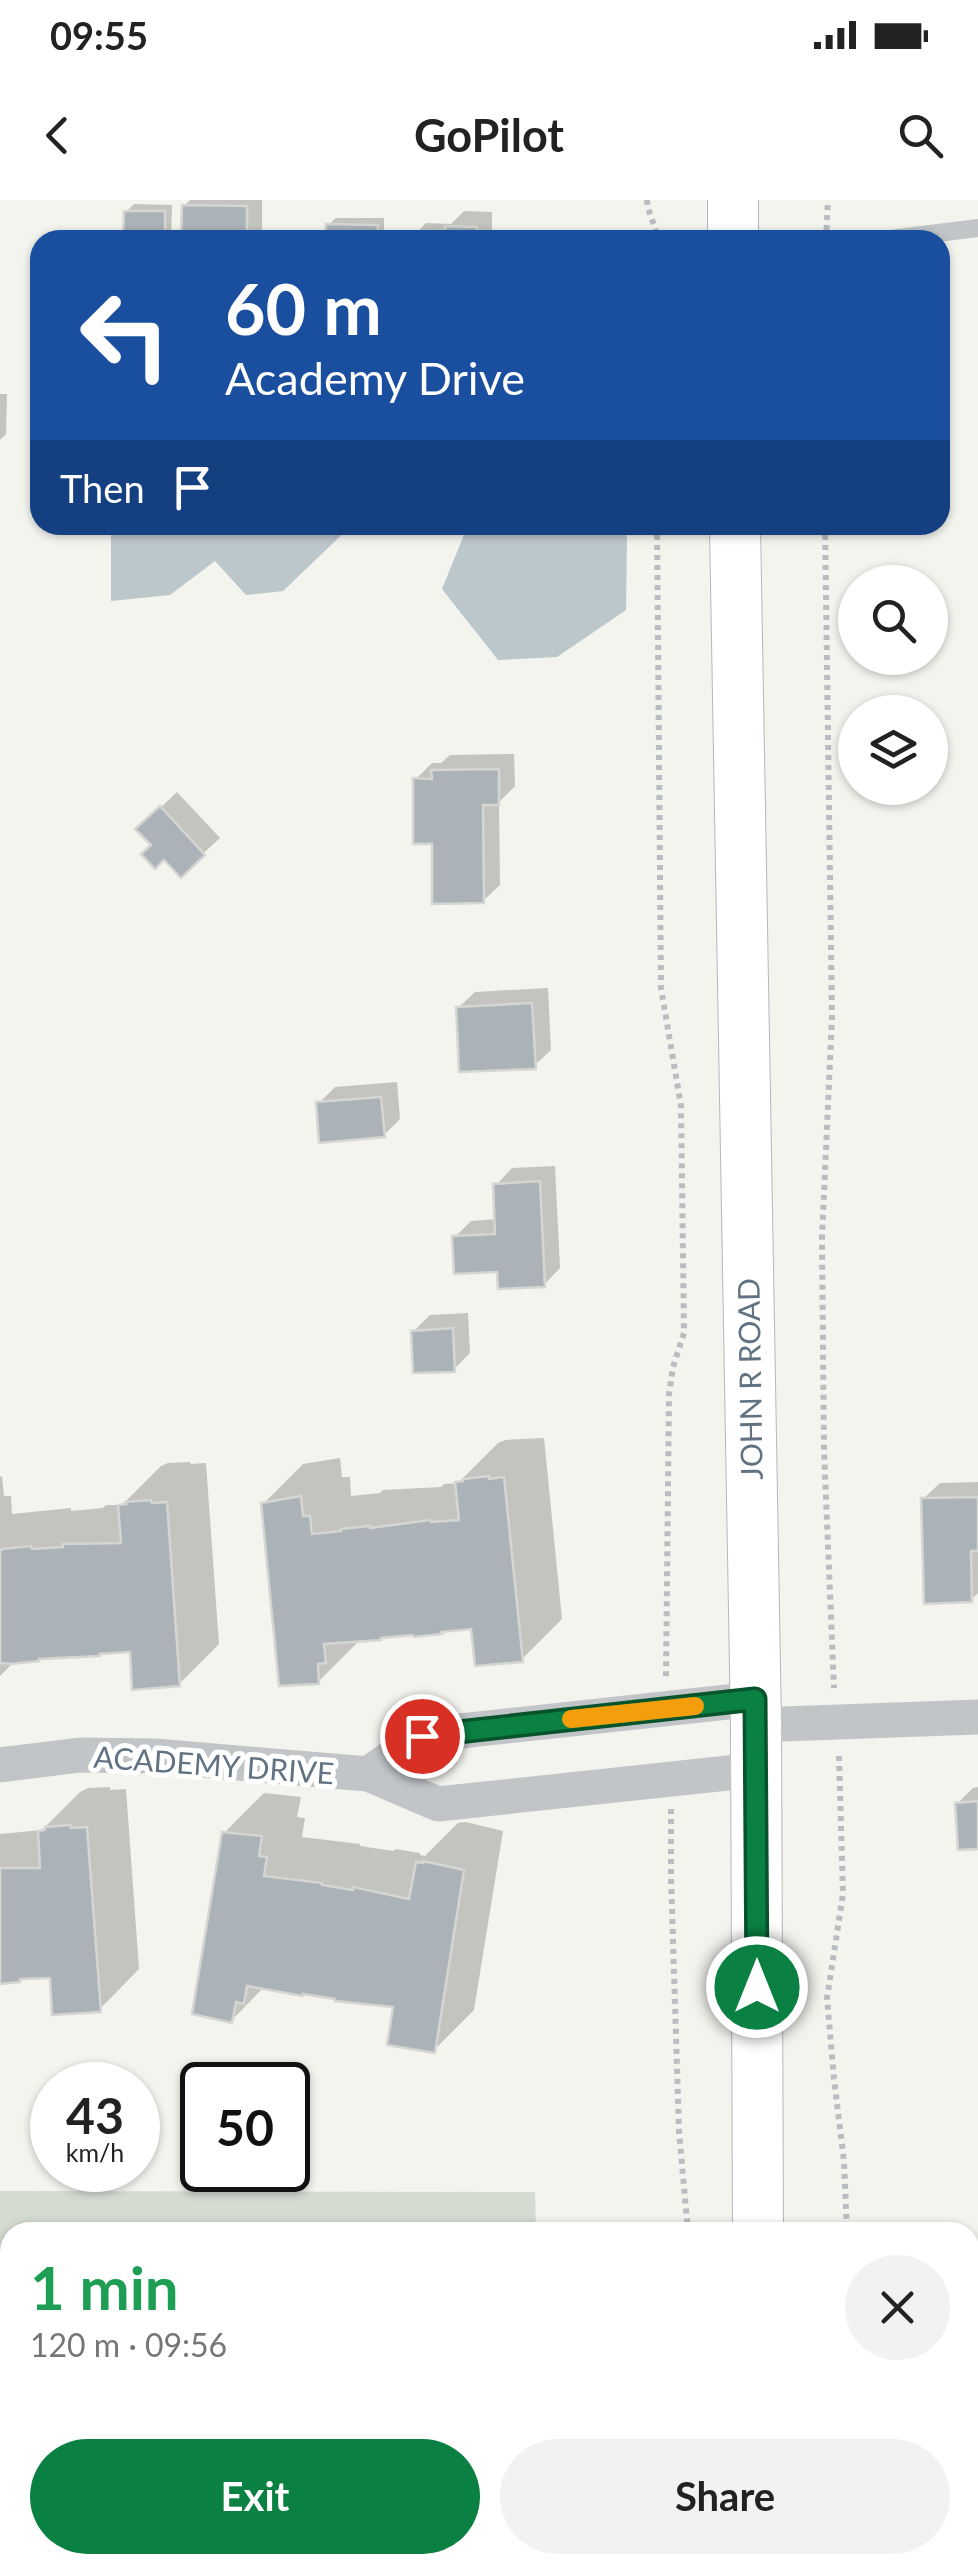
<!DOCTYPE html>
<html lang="en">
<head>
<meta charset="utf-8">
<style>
	body { margin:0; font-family:Lato,sans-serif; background:#f2f2f2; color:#222; height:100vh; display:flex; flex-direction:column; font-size:38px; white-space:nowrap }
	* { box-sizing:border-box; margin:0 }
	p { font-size:32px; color:#767676 }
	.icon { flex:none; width:55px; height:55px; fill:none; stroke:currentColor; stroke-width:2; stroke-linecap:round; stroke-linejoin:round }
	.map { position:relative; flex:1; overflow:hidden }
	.details { position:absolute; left:0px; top:2022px; width:980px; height:352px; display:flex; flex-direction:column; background:#fff; border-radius:30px 30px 0 0; box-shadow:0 2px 8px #0004 }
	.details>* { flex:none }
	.banner { position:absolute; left:30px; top:30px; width:920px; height:305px; border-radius:30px; box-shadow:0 2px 8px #0004; background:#1a4fa0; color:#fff; overflow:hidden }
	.fabs { position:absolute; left:838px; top:365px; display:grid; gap:20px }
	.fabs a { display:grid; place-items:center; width:110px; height:110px; border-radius:50%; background:#fff; box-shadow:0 2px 8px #0004; font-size:50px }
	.speed { position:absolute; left:30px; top:1862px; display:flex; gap:20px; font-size:50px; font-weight:700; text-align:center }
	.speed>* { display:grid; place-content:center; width:130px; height:130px; border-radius:50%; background:#fff; box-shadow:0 2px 8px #0004; line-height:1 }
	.speed small { font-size:25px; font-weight:400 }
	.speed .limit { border:5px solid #111; border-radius:15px; background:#fff; color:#111 }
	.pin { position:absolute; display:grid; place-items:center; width:85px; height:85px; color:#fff; margin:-42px; border:5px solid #fff; border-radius:50%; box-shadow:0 2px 10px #0007 }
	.me { position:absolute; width:110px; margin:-55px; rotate:0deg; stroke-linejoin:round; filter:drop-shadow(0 0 8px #0008) }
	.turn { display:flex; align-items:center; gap:35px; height:210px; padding:0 30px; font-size:45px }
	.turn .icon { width:130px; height:130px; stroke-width:2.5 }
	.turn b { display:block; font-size:70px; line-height:85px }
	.then { display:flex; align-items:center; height:95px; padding:0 30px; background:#0003; gap:20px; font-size:38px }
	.round { display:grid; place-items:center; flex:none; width:105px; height:105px; border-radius:52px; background:#f2f2f2 }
	.summary { display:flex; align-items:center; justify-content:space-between; height:170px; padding:0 30px }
	h1 { font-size:60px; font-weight:700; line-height:75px; color:#1e9e55 }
	.cta { display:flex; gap:20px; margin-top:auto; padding:20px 30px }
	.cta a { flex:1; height:115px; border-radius:60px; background:#0b8043; color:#fff; font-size:40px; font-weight:700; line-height:115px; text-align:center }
	.cta a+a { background:#f2f2f2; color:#222 }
	.status { display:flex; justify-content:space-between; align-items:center; height:70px; padding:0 50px; background:#fff; direction:ltr }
	.status svg { height:28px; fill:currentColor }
	header { display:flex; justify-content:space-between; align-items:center; height:130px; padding:0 30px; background:#fff; font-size:45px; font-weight:700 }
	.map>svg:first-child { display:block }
	.built { fill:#e4e5e3 }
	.green { fill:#d4dbd0 }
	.water { fill:#bcc7cc }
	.shadow { fill:#0003 }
	.building { fill:#abb3b8; stroke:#d5d5d2; stroke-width:2.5 }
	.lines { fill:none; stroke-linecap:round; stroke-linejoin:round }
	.secondary-casing { stroke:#b3b8bd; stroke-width:52 }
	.path { stroke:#babdbf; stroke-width:6; stroke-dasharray:5 5; stroke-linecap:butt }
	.service { stroke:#c1c5c8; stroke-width:18 }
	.minor { stroke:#c1c5c8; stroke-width:35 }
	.secondary { stroke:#fff; stroke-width:50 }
	.route-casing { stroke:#07532c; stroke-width:25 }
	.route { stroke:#0b8043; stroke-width:18 }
	.slow { stroke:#f59e0b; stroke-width:18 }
	.labels { text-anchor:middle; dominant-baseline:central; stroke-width:10; stroke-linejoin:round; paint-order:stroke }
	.street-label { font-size:30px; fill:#617382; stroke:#fff }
</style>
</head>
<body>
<div class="status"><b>09:55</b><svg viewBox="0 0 49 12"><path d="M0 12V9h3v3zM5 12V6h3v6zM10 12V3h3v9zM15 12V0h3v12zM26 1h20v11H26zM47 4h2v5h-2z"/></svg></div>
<header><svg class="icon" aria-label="back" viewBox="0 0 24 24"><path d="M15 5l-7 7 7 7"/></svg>GoPilot<svg class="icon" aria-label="search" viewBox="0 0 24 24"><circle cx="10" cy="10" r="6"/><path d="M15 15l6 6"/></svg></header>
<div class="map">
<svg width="978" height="2374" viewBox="0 0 978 2374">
	<rect width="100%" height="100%" fill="#f4f4ef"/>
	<path class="built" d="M10,2141V2365H623V2374H0V2142Z"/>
	<path class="green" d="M0,1991L535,1992L536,2032H10V2131H0Z"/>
	<path class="water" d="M111,325H352L283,391L246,395L215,361L170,395L111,401Z
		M468,325H618L627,337L626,410L557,457L498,460L442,389Z"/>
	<path class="shadow" d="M190,0H262V39L184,40V6Z
		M134,4L172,5L171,40H126V12Z
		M464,11L492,12V40H410L426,23L451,24Z
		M336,18H384V40H328V25Z
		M0,194H7L6,234L0,240Z
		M514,554L515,586L499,602L500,685L483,701L435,641L416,579L432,563H441L450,555Z
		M177,592L220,638L181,674L154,645L155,613Z
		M548,788L551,850L534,866L458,808L475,792Z
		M397,882L400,919L384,935L319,903L335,887Z
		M555,966L560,1068L544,1085L500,1070L455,1037L471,1021L497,1019L496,985L512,968Z
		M468,1113L470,1153L454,1169L413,1132L430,1115Z
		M544,1238L562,1419L522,1459L474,1426L358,1439V1442L318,1482L263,1304L303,1264L340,1258L342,1277H350L351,1296L380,1293L383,1290L441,1287L444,1284L458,1283L498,1243L505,1240Z
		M190,1262L191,1264L206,1263L219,1444L179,1484L132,1450L16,1460L0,1476V1277L2,1276L4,1296H11L12,1314L71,1308V1311L103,1308L106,1305H122L161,1266L168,1263Z
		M978,1282V1393L971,1400L923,1299L940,1283Z
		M110,1587V1590L126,1589L139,1769L100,1809L52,1775L0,1780V1634L42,1630L80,1592L88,1588Z
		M978,1587V1646L957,1604L973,1588Z
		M264,1593L301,1597L297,1617L305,1618L302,1637L360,1644V1646L393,1651L396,1649L420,1653V1655L425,1656L458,1623L466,1622L503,1631L474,1810L434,1850L396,1805L265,1786L232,1820L224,1633Z
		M975,2135H978L977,2250L970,2257V2140Z
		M10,2137V2191L0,2192V2138Z
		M0,2210H10V2279H0Z
		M0,2294H10V2365H165L157,2373L0,2374Z"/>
	<path class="building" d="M182,5L247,6V40H181Z
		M124,11H165V40H123Z
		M326,24L378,25L377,40H325Z
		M445,26L477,27V40H407L445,39Z
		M499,569V605H483L484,703L432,704V644H413V578L432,579L431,570Z
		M160,606L205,655L181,678L164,660L155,669L141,654L151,645L135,629Z
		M532,803L536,869L459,872L456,807Z
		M381,897L385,937L319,943L316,902Z
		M540,981L545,1087L498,1089L497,1072L454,1074L452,1036L495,1034L493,984Z
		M453,1128L455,1172L413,1173L411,1131Z
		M489,1276V1279L504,1277L523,1462L475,1466L471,1429L441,1432L442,1434L414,1437L413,1435L381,1438V1440L324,1444L326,1463L318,1464L319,1484L279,1486L261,1303L301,1296L303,1316H310L312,1334L341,1331V1329L370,1326V1328L430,1320L431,1322L459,1320L455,1282L463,1281V1279Z
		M978,1297V1351H971L972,1402L924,1404L921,1298Z
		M151,1300L152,1303L167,1302L180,1486L132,1490L130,1452L100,1454V1456L39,1459V1461L10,1464L0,1463V1351L2,1349L31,1346L32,1349L63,1347V1344L121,1343L118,1305L126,1304L125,1302Z
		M978,1601V1649L958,1650L955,1603Z
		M71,1625V1628L87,1627L101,1812L52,1815L50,1778L20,1779V1782L0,1784V1668H40L38,1631L45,1630V1627Z
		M222,1632L262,1636L259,1656L267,1657L264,1676L322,1683V1685L353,1690V1687L409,1699L416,1662L423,1663V1661L464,1670L435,1853L387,1845L393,1807L335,1801V1799L303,1794V1796L247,1786L244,1804L236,1802L232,1823L192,1814Z
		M978,2149V2234H970V2150Z
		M0,2159H10V2194H0Z
		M0,2231H10V2281L0,2282Z
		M10,2321V2365H157L158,2374H0V2322Z
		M245,2365H319L245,2370Z"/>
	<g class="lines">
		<defs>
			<path id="secondary" d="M733,0V40
				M735,325L756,1525L758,2032
				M759,2365V2374"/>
		</defs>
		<use href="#secondary" class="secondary-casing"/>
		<path class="path" d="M647,0L648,8L659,40
			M826,40L828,0
			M657,325L661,788L681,906L684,1133L673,1167L669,1194L666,1477
			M825,325L832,817L822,1037L824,1250L834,1488
			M839,1556L843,1694L827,1798L834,1879L844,1961L847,2032
			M671,1609V1677L679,1931L688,2032"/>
		<path class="service" d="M882,40L978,28
			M0,2207L10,2206
			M0,2298H10
			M188,2365L189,2374
			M418,2374L557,2366L698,2371L758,2370"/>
		<path class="minor" d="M756,1525L978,1517
			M0,1565L80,1555L155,1556L368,1574L438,1604L756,1570
			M368,1574L423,1535L755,1499
			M970,2359H978
			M759,2370L860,2365"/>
		<use href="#secondary" class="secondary"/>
	</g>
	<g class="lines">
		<defs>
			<path id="route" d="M422,1536L755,1499L757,1787"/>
		</defs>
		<use href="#route" class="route-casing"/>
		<use href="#route" class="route"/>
		<path class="slow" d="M571,1519L695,1506"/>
	</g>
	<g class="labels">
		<g class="street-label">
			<text transform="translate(749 1179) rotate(-91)">JOHN R ROAD</text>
			<text transform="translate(214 1564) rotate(4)">ACADEMY DRIVE</text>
		</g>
	</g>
</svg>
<div class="fabs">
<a><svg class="icon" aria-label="search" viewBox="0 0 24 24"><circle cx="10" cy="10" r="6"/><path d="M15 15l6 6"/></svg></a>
<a><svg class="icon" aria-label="layers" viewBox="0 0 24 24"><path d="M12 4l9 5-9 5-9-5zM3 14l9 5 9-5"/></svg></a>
</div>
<div class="speed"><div>43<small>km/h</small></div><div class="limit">50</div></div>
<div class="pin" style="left:422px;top:1536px;background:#d93025"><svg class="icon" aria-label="arrive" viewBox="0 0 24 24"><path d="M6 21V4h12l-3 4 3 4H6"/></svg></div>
<svg class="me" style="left:757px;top:1787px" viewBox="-20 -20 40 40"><circle r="17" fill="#0b8043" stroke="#fff" stroke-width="3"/><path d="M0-11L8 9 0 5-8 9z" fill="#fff"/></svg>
<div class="banner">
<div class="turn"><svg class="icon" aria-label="left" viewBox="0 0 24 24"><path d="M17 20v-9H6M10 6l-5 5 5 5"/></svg><div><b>60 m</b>Academy Drive</div></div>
<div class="then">Then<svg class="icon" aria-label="arrive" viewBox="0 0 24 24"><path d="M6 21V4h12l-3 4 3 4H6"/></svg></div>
</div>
<section class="details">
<div class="summary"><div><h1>1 min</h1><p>120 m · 09:56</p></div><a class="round"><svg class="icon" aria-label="close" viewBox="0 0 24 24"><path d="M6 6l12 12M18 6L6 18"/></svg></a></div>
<div class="cta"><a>Exit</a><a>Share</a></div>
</section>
</div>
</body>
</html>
